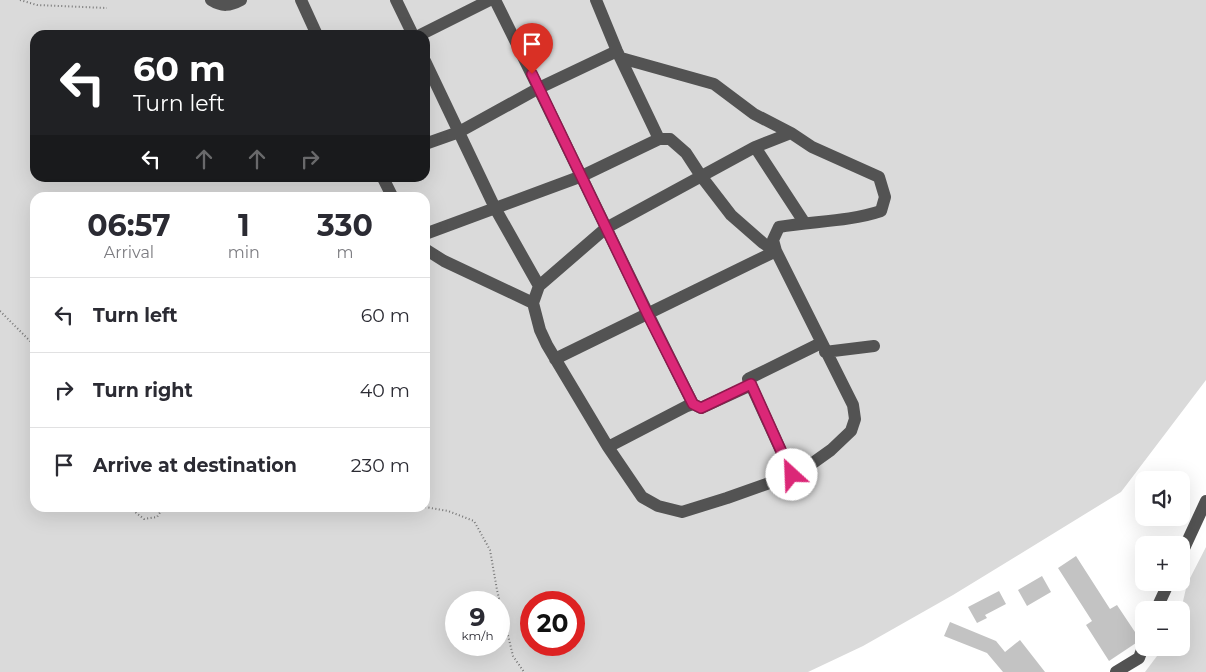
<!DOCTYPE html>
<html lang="en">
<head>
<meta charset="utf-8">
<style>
	body { margin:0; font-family:Montserrat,sans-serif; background:#f2f2f3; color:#2b2b33; height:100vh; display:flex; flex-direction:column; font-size:19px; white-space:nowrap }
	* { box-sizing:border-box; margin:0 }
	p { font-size:16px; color:#7c7c81 }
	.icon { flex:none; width:28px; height:28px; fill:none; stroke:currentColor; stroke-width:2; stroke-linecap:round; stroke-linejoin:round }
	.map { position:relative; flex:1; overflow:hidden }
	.details { position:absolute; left:30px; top:192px; width:400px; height:320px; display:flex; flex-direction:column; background:#fff; border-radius:15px; box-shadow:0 5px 20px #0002 }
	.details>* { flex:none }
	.top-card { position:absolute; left:30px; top:30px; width:400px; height:152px; border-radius:15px; box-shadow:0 5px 20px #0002; background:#202124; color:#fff; overflow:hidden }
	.buttons { position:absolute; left:1135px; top:471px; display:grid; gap:10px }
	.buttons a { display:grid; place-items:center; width:55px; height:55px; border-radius:10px; background:#fff; box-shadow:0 5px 20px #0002; font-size:25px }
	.speed { position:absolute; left:445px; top:591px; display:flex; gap:10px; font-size:25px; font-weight:700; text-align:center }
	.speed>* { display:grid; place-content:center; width:65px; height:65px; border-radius:50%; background:#fff; box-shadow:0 5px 20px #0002; line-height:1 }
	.speed small { font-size:12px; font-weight:400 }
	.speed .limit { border:8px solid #d22; background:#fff; color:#111 }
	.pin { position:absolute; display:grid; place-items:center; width:42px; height:42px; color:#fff; margin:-51px -21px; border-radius:50% 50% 50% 0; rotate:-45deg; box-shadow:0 0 5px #0007 }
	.pin .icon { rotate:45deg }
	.me { position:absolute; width:55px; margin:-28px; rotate:335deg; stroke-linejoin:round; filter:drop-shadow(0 0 4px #0008) }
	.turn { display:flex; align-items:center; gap:18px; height:105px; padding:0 20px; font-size:22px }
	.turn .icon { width:65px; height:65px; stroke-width:2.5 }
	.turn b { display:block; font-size:35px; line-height:42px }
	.lanes { display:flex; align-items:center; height:48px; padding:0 20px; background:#0003; justify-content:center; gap:25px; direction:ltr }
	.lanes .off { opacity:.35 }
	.eta { display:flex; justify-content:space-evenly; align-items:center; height:85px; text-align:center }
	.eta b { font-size:30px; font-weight:700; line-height:35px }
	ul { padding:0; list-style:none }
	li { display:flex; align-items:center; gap:15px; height:75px; padding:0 20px; border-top:1px solid #e1e1e2 }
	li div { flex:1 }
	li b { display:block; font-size:19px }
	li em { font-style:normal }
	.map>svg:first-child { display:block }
	.green { fill:#dadada; fill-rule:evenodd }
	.building { fill:#c3c3c3 }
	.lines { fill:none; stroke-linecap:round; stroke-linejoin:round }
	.path { stroke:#757575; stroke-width:2; stroke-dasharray:1 2.5; stroke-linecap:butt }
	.minor { stroke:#535353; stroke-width:12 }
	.route-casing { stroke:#8e194d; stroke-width:12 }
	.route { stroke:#db2777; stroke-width:9 }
</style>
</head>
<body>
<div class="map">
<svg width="1206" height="672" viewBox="0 0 1206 672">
	<rect width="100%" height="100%" fill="#fff"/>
	<path class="green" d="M0,0H1206V380L1121,492L953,595L863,646L808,672H0ZM35,35H425V178H35ZM35,198H425V508H35ZM456,602H499V645H456ZM531,602H574V645H531Z
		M1206,547V672H1145L1163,648H1181V610L1187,584Z"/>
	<path class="building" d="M1076,556L1110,609L1117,605L1139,638L1136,643L1109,661L1086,625L1092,621L1058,568Z
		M1042,576L1051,592L1027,606L1018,590Z
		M999,591L1006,604L985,615L987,618L977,623L968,607Z
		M950,622L996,641L1005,652L1020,640L1045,672H1003L987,653L944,636Z"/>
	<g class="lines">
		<path class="path" d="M20,0L37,5L107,8
			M0,311L35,346
			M425,507L448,511L474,521L490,550L497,590L513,656L524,672
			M130,508L144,519L157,517L163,508"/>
		<path class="minor" d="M211,0C222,7 230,6 241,0
			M301,0L317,35
			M396,0L413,35
			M495,0C562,134 625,270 693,404
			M596,0L617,51L659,139H670L686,153L701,176L731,215L763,243L776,251L853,405L855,419L851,431L831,450L810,465L792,475L727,498L682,512L658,506L642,497L608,447
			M420,35L490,0
			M425,61L495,208L539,286
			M791,133L755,147L606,228L539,286L533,303L540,330L547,345L608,447L687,406L693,404L701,408L751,385L748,379L821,343
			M425,144L459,132L539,88L617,51
			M755,147L804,222
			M383,178L393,198
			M425,234L582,176L659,139
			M425,249L444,261L533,303
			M825,352L874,346
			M555,359L776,251L773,240L779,227C813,221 848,222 881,211L885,197L879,177L812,147L791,133L754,114L714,84L621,58
			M751,385L792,475
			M1181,555L1206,501
			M1156,610L1169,582
			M1116,672L1139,658L1144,644"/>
	</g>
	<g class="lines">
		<defs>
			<path id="route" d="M532,74L648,315L693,404L701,408L751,384L792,475"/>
		</defs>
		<use href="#route" class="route-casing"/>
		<use href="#route" class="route"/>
	</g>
</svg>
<div class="buttons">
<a><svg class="icon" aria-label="sound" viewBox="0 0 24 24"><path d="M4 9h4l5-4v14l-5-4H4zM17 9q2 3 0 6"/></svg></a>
<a>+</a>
<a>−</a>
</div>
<div class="speed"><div>9<small>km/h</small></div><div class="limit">20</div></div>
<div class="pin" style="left:532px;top:74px;background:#d93025"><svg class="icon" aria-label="arrive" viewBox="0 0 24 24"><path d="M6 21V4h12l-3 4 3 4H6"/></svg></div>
<svg class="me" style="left:792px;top:475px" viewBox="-20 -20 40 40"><circle r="19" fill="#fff"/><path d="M0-13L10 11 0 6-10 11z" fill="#db2777"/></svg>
<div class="top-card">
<div class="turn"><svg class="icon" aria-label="left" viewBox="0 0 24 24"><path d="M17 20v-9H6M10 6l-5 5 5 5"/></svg><div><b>60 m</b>Turn left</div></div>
<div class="lanes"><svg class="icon" aria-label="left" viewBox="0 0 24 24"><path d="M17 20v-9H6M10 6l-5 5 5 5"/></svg><svg class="icon off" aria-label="ahead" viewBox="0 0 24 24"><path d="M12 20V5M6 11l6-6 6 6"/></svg><svg class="icon off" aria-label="ahead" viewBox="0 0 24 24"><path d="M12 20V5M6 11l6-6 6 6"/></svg><svg class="icon off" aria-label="right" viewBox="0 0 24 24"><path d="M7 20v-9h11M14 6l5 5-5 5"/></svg></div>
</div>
<section class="details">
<div class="eta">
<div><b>06:57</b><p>Arrival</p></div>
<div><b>1</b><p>min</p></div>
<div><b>330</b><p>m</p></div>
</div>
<ul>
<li><svg class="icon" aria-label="left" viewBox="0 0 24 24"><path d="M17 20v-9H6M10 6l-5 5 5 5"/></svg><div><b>Turn left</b></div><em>60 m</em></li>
<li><svg class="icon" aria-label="right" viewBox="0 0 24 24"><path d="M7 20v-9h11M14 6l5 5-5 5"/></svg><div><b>Turn right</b></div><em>40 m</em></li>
<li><svg class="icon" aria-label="arrive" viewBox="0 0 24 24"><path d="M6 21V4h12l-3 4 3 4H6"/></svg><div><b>Arrive at destination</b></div><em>230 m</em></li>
</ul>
</section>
</div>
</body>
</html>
